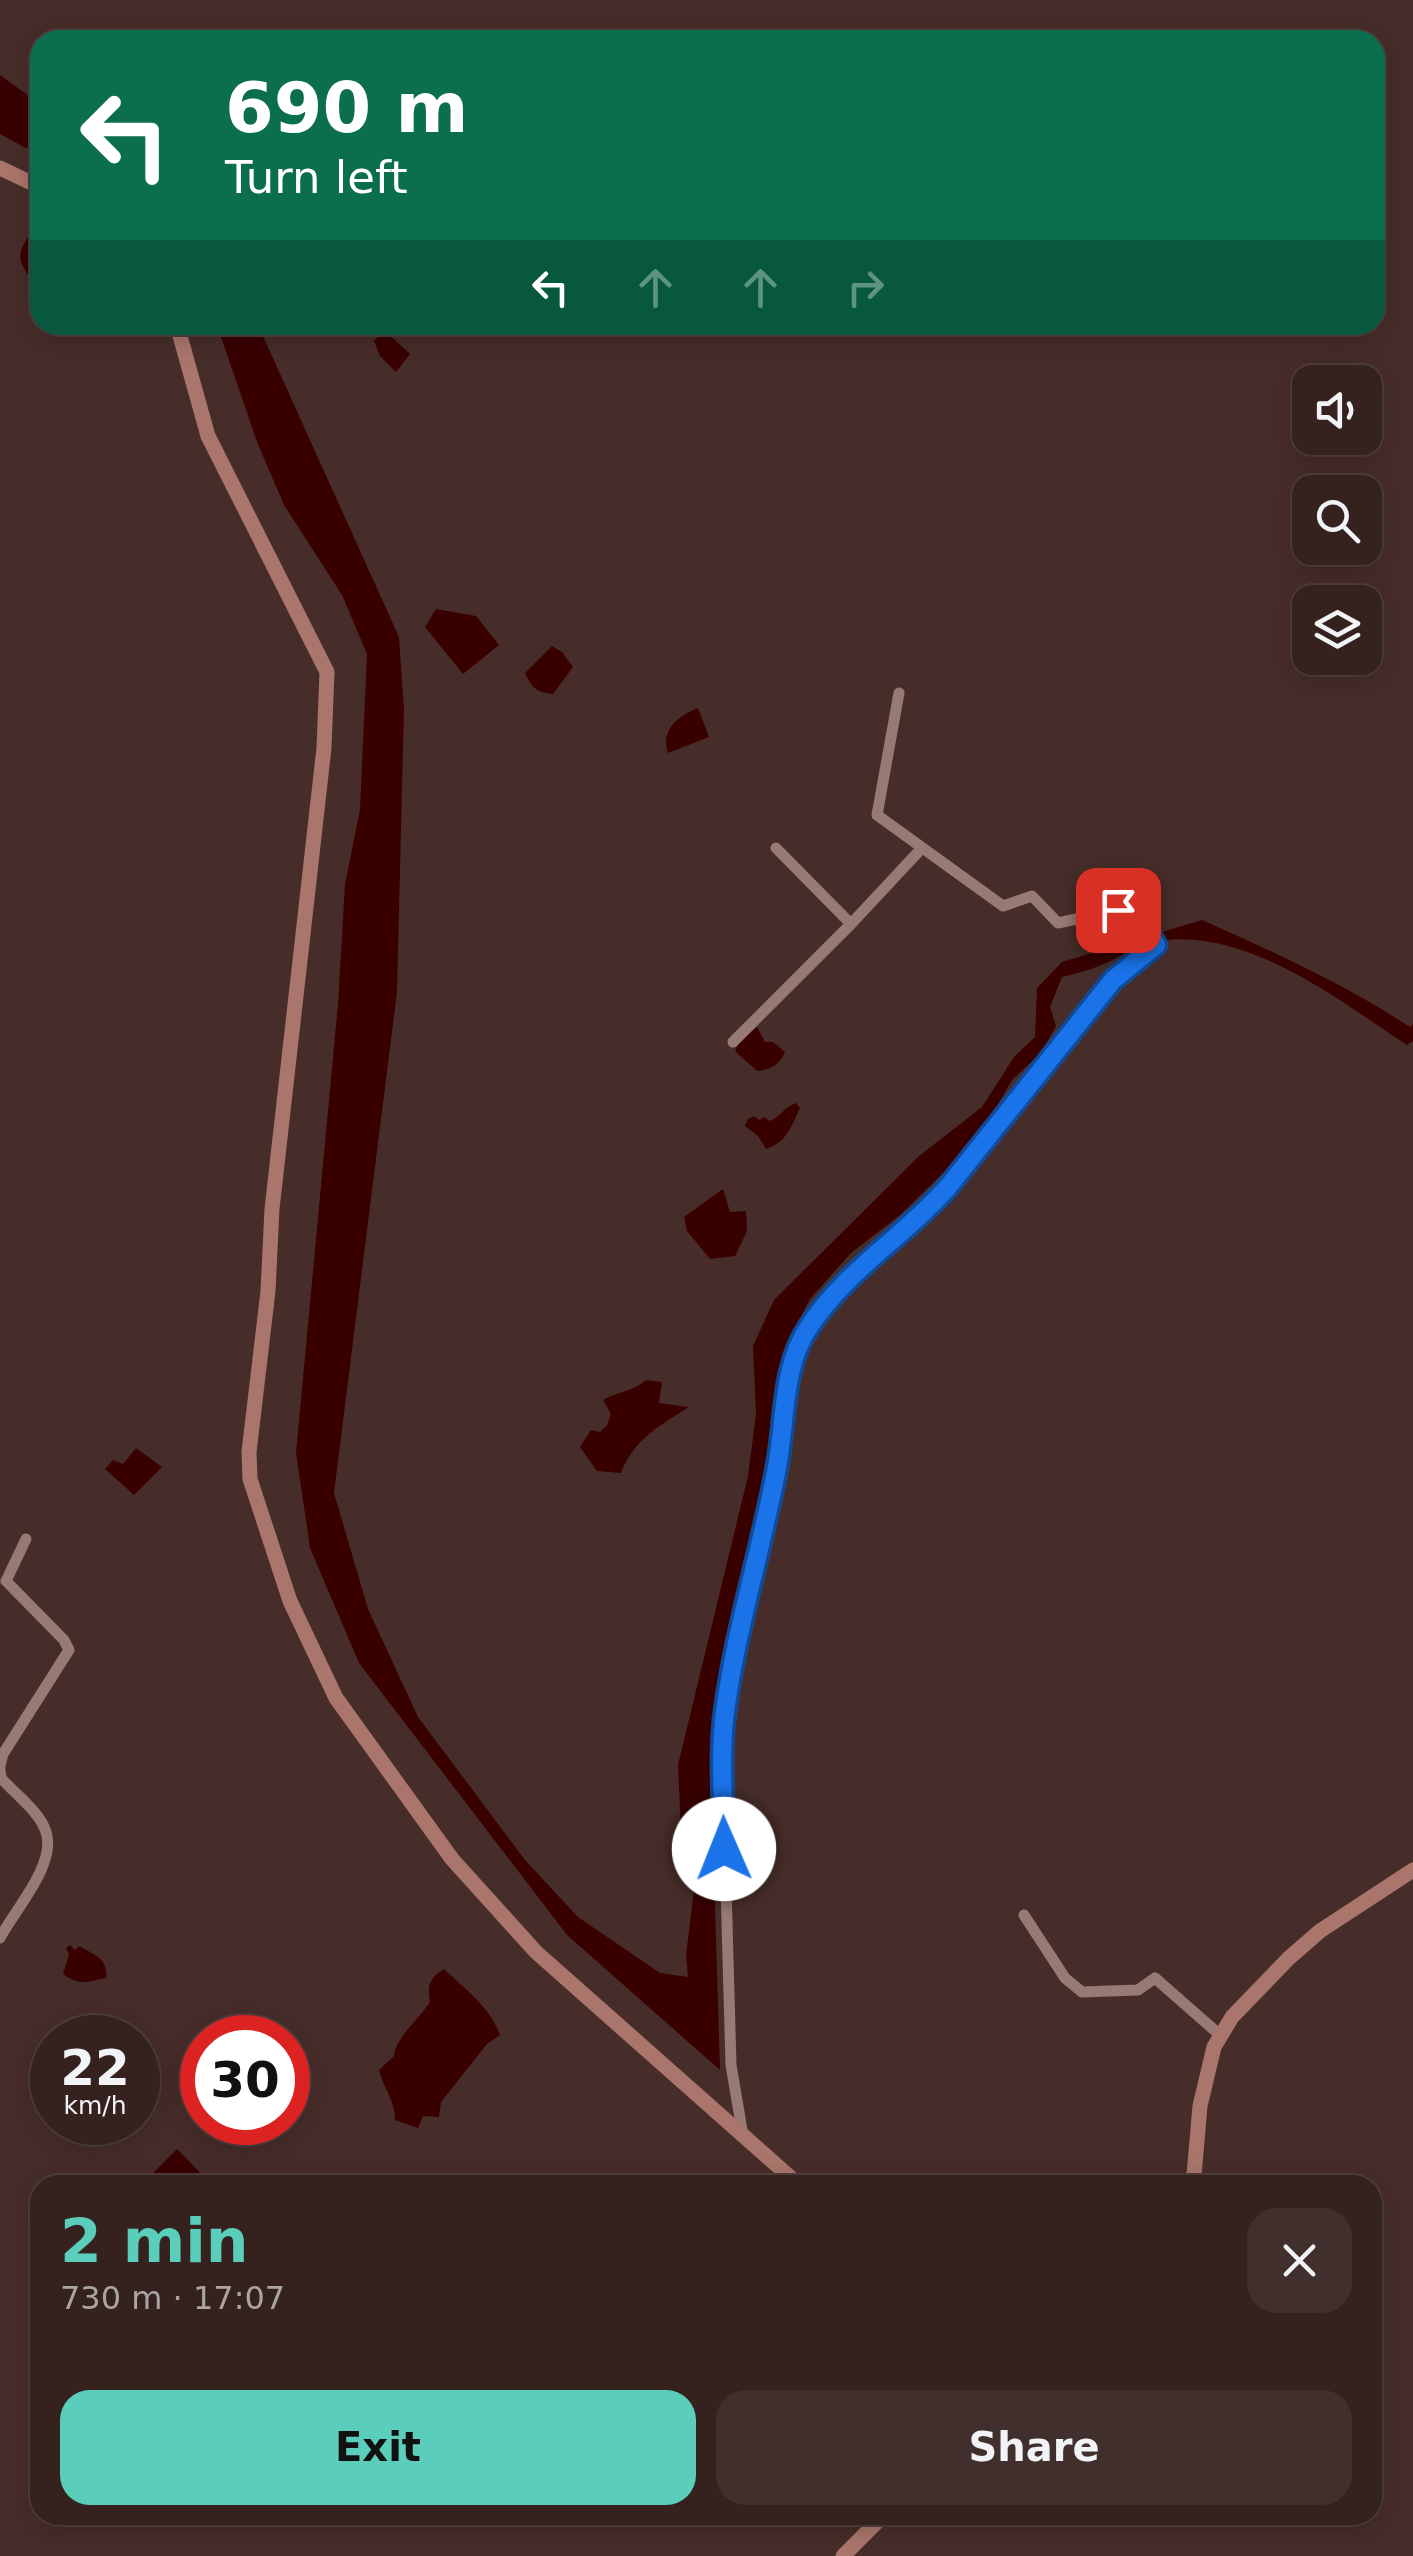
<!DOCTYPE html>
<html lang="en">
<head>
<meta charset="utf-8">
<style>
	body { margin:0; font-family:"DejaVu Sans",sans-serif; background:#402f2c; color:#f1f3f6; height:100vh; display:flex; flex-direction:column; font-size:38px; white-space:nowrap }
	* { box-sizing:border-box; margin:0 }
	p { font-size:32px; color:#aaa4a4 }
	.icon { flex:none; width:55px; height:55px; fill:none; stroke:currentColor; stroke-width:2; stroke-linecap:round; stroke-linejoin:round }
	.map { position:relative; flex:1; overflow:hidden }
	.side { position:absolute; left:30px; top:2175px; width:1352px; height:350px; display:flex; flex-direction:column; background:#35221f; border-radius:30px; box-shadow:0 5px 25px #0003,0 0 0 2px #4f3f3d }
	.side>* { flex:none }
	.banner { position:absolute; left:30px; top:30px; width:1355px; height:305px; border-radius:30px; box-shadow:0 5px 25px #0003,0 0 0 2px #4f3f3d; background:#0b6e4f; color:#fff; overflow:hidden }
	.fabs { position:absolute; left:1292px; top:365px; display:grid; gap:20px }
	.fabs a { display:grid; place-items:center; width:90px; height:90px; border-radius:20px; background:#35221f; box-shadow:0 5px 25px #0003,0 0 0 2px #4f3f3d; font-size:50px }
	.speed { position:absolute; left:30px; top:2015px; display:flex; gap:20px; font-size:50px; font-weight:700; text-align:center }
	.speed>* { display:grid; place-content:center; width:130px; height:130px; border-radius:50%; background:#35221f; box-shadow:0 5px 25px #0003,0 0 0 2px #4f3f3d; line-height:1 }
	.speed small { font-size:25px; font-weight:400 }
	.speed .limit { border:15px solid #d22; background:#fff; color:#111 }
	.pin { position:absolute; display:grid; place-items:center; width:85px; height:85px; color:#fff; margin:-42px; border-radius:20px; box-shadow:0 5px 15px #0006 }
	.me { position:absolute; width:110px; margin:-55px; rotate:359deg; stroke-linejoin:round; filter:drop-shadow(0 0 8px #0008) }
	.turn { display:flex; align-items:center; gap:35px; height:210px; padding:0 30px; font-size:45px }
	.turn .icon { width:130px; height:130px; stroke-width:2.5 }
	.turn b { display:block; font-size:70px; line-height:85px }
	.lanes { display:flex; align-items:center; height:95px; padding:0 30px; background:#0003; justify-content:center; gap:50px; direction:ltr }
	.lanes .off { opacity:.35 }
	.round { display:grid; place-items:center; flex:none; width:105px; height:105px; border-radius:30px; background:#402f2c }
	.overview { display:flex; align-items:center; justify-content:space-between; height:170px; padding:0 30px }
	h1 { font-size:60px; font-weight:700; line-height:75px; color:#5bcebb }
	.cta { display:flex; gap:20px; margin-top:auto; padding:20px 30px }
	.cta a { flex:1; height:115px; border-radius:30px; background:#5bcebb; color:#111; font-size:40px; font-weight:700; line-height:115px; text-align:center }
	.cta a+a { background:#402f2c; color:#f1f3f6 }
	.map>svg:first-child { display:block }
	.water { fill:#390000 }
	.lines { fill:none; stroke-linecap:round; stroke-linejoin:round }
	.minor { stroke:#987a74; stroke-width:11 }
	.secondary { stroke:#aa766c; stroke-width:15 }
	.route-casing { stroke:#114b97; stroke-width:25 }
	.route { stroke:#1a73e8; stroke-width:18 }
</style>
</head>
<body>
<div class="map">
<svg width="1413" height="2556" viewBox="0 0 1413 2556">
	<rect width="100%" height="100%" fill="#472d29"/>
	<path class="water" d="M0,75L40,104V152L24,147L0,134Z
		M32,231L40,238V283L35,289C22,259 11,262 32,231Z
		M217,325H258L399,637L404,709L397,992L334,1493L368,1609L418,1717L525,1860L578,1917L660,1973L688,1977L686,1955L694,1890L681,1832L678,1765L748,1476L756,1414L753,1346L774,1300L919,1156L982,1107L1014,1057L1035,1037L1037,988L1062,962L1202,920C1274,952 1344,984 1410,1027L1413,1024V1041L1407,1045C1335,998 1239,921 1148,943C1131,947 1116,960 1099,966C1087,971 1074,974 1062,977L1050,1007L1056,1026L1041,1053L1012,1080L978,1139L900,1215L851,1253L810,1299L785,1349L778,1414L714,1730L713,1838L720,2070L567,1935L359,1663L310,1548L296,1453L338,1004L345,884L360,809L367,654L342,595L284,505L257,442Z
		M384,330L410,354L396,372L380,356L374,341Z
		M436,609L476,616L499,645L463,674L425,627Z
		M552,646L562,652L573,667L553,694C536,692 532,688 525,673Z
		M698,708L709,737L668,753C660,730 679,715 698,708Z
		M757,1027L765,1042H773L785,1052C779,1066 771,1069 757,1071L735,1051L739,1042Z
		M796,1103L800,1108C791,1127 787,1142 766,1149L758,1136L745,1126L748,1119L754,1116L759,1120L764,1117L770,1121C781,1116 784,1107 796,1103Z
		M723,1189L730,1212L746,1211L747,1231L735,1256L710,1259L687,1231L684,1217Z
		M646,1380L662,1382L659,1403L689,1407C659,1426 634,1439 621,1473L597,1471L580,1447L591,1430L600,1432L607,1425L611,1414L603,1400C619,1391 632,1392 646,1380Z
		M136,1448L162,1467L134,1495L105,1469L113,1460L123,1464Z
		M70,1945L75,1950L79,1946C93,1954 109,1959 106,1978C87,1982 80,1986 63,1974L69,1954L66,1948Z
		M444,1969C465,1989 490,2007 500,2035L487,2044L441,2102L439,2117L423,2116L418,2128L395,2120C396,2103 383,2087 379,2070L394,2056C396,2037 419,2019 430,2002C427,1985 429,1979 444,1969Z
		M177,2149L212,2185H158L149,2177Z"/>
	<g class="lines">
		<path class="minor" d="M776,848L851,924
			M733,1042L851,924L921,849
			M0,1766L3,1754L69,1650L64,1640L6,1581L26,1539
			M0,1770L1,1778C15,1794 40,1812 46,1832C57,1864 14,1911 0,1938
			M1024,1915L1065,1978L1082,1992L1138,1990L1155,1978L1221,2036
			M743,2136L731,2065L724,1815L725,1713L777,1469L791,1372L798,1346L810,1325L848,1282L894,1236L930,1208L966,1166L1113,979L1156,945L1134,911L1118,910L1058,923L1032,896L1003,906L877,815L899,693"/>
		<path class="secondary" d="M0,168L40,187
			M177,325L208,436L327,672L324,748L272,1209L268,1291L249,1452L250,1479L290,1601L336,1698L452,1859L536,1952L799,2185
			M1184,2185L1194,2175L1200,2106L1214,2047L1232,2017L1289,1958L1320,1931L1413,1870
			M843,2556L884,2515"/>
	</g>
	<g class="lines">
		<defs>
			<path id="route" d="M724,1849C724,1804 719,1757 725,1712C736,1629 762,1548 777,1467C786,1421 782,1366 809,1327C845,1271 905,1236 948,1187L1113,980L1156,945L1134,911L1118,910"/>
		</defs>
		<use href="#route" class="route-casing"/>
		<use href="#route" class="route"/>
	</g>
</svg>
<div class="fabs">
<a><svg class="icon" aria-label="sound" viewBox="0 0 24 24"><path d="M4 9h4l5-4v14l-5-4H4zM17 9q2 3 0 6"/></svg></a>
<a><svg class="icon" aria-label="search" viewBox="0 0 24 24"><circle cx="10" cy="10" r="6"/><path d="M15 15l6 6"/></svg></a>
<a><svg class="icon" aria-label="layers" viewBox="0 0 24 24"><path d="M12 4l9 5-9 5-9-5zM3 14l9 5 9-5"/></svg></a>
</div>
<div class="speed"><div>22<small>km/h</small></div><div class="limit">30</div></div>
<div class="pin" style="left:1118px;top:910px;background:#d93025"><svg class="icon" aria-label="arrive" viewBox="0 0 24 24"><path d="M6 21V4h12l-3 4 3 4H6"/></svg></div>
<svg class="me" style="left:724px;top:1849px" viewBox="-20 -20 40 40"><circle r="19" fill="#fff"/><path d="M0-13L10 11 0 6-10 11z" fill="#1a73e8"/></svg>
<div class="banner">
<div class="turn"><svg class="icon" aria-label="left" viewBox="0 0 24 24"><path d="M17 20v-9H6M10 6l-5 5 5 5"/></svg><div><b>690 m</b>Turn left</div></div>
<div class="lanes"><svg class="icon" aria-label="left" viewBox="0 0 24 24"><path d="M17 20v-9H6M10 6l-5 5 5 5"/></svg><svg class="icon off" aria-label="ahead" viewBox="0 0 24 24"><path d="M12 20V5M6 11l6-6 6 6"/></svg><svg class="icon off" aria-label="ahead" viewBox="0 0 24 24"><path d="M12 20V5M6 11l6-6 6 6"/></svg><svg class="icon off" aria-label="right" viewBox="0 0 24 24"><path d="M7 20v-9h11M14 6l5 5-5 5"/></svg></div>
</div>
<section class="side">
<div class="overview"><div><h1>2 min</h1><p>730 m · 17:07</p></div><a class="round"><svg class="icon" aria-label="close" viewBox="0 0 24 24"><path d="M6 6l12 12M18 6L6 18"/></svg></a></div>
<div class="cta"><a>Exit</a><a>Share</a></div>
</section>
</div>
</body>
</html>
